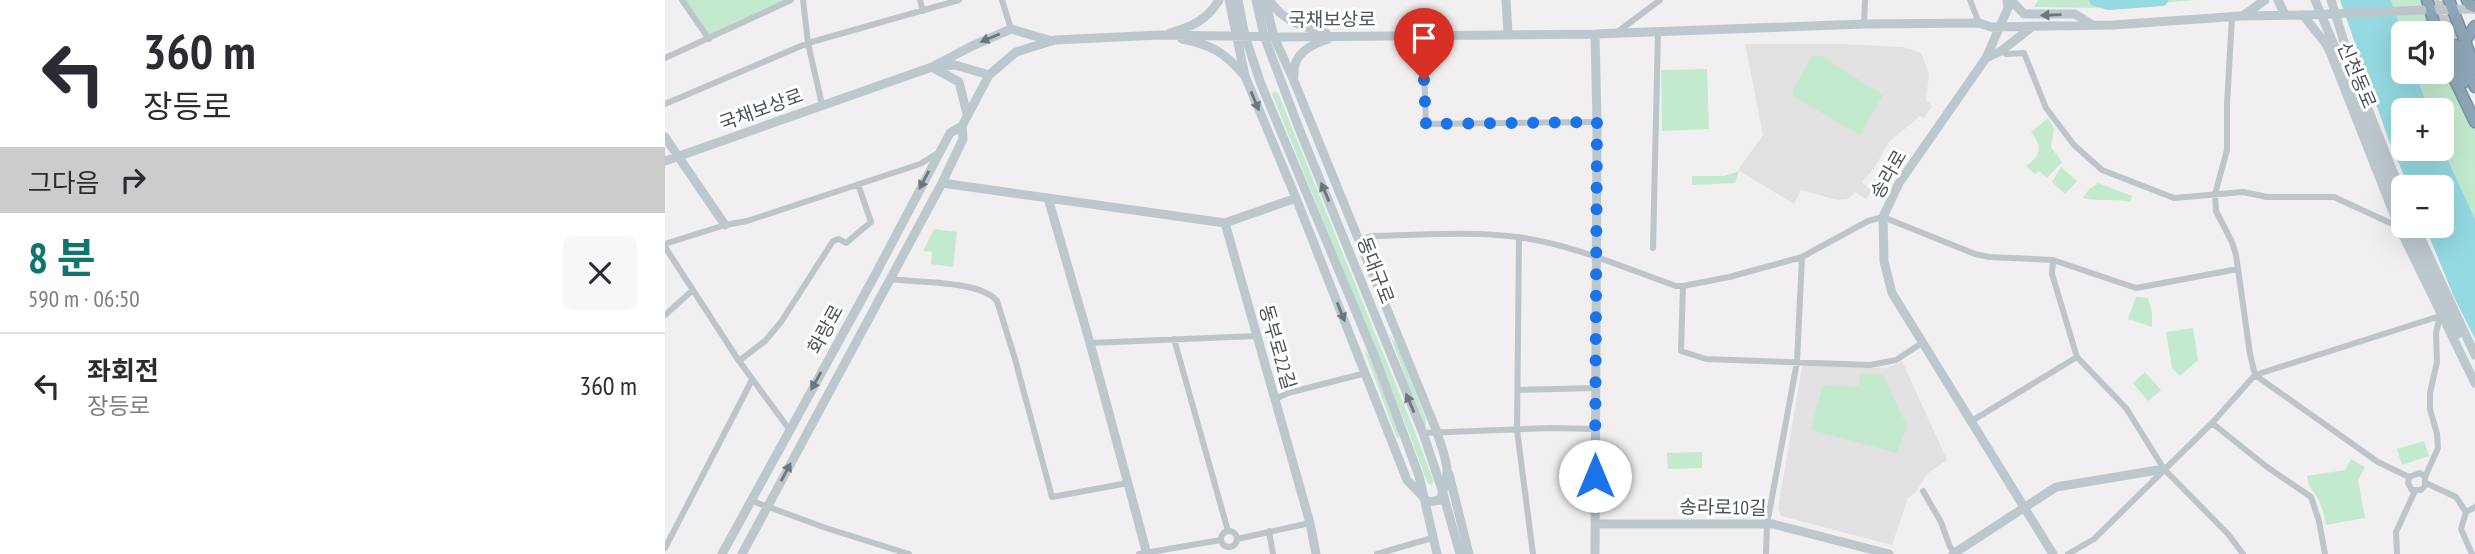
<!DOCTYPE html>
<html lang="ko">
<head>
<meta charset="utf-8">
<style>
	body { margin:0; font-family:"PT Sans Narrow","Noto Sans KR",sans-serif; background:#f7f7f7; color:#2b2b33; height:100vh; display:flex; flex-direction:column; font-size:26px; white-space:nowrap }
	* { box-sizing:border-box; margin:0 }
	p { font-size:23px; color:#7c7c81 }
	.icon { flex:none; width:38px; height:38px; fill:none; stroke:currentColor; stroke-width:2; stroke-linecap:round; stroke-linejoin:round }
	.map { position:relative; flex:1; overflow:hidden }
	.side { display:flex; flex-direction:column; background:#fff; width:665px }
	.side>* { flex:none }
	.guide { background:#fff; color:#2b2b33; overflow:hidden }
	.fabs { position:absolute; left:1726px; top:21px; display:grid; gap:14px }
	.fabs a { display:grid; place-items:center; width:63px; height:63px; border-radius:10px; background:#fff; box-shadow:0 7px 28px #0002; font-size:35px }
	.pin { position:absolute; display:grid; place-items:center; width:60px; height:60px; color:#fff; margin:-72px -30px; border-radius:50% 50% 50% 0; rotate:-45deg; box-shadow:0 0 7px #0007 }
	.pin .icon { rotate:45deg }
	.me { position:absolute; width:77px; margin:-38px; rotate:0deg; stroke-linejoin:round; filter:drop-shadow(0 0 5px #0008) }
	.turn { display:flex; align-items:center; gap:24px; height:147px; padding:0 28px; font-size:32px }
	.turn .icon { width:91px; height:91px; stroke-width:2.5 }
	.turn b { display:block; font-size:49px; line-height:60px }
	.then { display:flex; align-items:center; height:66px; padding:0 28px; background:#0003; gap:14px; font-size:26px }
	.round { display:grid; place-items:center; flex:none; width:74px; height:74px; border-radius:10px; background:#f7f7f7 }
	.summary { display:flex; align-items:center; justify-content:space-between; height:119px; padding:0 28px }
	h1 { font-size:42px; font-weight:700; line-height:52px; color:#0f766e }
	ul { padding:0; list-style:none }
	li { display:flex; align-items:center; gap:21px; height:105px; padding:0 28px; border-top:2px solid #e1e1e2 }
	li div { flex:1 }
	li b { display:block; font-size:26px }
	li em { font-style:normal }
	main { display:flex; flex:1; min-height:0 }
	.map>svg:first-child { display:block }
	.education { fill:#e2e0e1 }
	.green { fill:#c3eace }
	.water { fill:#95d9e1 }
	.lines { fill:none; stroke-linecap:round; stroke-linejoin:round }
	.river { stroke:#95d9e1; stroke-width:12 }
	.highway-tunnel { stroke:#c7c8ca; stroke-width:10; stroke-dasharray:10 5; stroke-linecap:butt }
	.highway-casing { stroke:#7891a4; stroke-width:13 }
	.street { stroke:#bcc5ca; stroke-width:6 }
	.secondary { stroke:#bdc7ce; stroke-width:9 }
	.highway { stroke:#8da6b8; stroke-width:10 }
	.secondary-bridge { stroke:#bdc7ce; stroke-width:9 }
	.oneway { fill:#6c767d }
	.route { stroke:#1a73e8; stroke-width:12; stroke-dasharray:0 21.6 }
	.labels { text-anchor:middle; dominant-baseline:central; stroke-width:6; stroke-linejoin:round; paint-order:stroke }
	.street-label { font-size:19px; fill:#49545a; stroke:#fff }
</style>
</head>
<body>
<main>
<section class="side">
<div class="guide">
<div class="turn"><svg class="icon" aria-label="left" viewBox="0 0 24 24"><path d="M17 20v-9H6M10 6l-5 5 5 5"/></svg><div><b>360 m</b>장등로</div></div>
<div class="then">그다음<svg class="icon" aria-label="right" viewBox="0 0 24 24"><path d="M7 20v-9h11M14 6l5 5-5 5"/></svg></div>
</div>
<div class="summary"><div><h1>8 분</h1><p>590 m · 06:50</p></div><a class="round"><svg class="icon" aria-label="close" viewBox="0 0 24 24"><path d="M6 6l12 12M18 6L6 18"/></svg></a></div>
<ul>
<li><svg class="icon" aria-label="left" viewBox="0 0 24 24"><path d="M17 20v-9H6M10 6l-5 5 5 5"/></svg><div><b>좌회전</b><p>장등로</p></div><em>360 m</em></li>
</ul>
</section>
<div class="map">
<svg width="1810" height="554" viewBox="0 0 1810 554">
	<rect width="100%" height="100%" fill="#f1eff0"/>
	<path class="education" d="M1080,44H1176L1238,47L1256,53L1264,74L1261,100L1267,106L1259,118L1255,116L1224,142L1210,167L1197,182L1207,192L1200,199L1190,192L1183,199L1172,200L1136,190L1129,204L1073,170L1098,135Z
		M1237,361L1282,460L1262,474L1251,492L1243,498L1227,545L1116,516L1113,509L1137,367L1140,365L1222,368Z"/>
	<path class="green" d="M20,0H120L44,35Z
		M1373,0H1531L1430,8L1369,7Z
		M1726,0H1756L1766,33H1738V36Z
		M1155,55L1218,95L1195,135L1129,97L1127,92L1146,57Z
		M1776,59L1810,127V219L1776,145V110H1764L1750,72H1776Z
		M1042,69L1044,129L997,131L996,70Z
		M609,91L613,93L750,432L768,480L767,486L762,482L744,433L607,94Z
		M1383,118L1389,129L1386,147L1397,162L1382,178L1374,171L1370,174L1361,166C1376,155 1378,147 1366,132Z
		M1396,167L1412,181L1400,194L1387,182Z
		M1074,171L1070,183L1027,185V176H1059Z
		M1433,183L1467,196L1465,202C1449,198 1434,202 1418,198L1424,189Z
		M269,229L292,232L288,267L266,264L267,252L258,251Z
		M1471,297L1483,298L1487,313V327L1463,319Z
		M1528,328L1533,360L1515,376L1507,368L1501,332Z
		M725,335L732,345L761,419V426L757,423Z
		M699,349L706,358L735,433L734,439L731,436Z
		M1480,372L1496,390L1483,401L1468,383Z
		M1195,374L1218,375L1242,426L1232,453L1146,430L1158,385L1194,387Z
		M1759,441L1764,456L1737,465L1732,449Z
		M1037,452V468L1003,469L1002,453Z
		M1686,459L1700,467L1693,480L1700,518L1661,525C1659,515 1657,506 1652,497C1646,487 1644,489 1642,476L1680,470Z"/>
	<path class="water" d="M1675,0H1726L1738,36V72H1750L1764,110H1738V149H1776V145L1810,219V339L1789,297L1760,226H1776V187H1744L1723,138Z"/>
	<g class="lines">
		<path class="river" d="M1430,0L1444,4L1497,0"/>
		<path class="highway-tunnel" d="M1769,0L1782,47
			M1778,0L1791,45"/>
		<defs>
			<path id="highway" d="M1762,0L1772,33
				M1784,0L1800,41
				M1802,0L1805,5L1810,7
				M1810,26L1800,41L1810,69
				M1791,45L1810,87
				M1782,47L1798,83
				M1776,51L1810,122"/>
		</defs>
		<use href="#highway" class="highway-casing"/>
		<path class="street" d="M17,0L44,39
			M138,0L143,43L157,105
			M255,0L258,11
			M337,0L346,29
			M1305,0L1314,23
			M1567,17L1562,104V150L1550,194L1551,211L1567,242L1571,255L1585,354L1590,375
			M1199,24L1200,0
			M951,33L995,0
			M758,36L761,124L932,122
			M1336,51L1341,54L1359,53L1381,108L1409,145L1437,170L1509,198L1578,192L1602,197H1669L1734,227
			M0,58L126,0
			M0,104L143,43L294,0
			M854,237L852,430L868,554
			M694,240L708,236C756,235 805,231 852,237C907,244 959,268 1011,286H1018L1064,277L1137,257L1203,221L1218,217L1310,254L1324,257L1388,260L1471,288L1573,269
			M0,244L60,225L82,221L255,164L273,153
			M0,247L74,361L124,429
			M988,248L993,31
			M1388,260L1387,274L1412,357L1461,408L1499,469L1563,534L1578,554
			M225,279C252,283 315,280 332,301L350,359L387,497L463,483
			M1018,286L1016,351L1041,359L1205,365L1231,360L1257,343
			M0,315L28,290
			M509,339L563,531
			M425,343L591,336
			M74,361L100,341L116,322L168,241L174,239L181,243L206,222L193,184
			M1590,375L1713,462L1744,477L1755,473L1760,477V486L1756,490H1747L1743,483L1744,477
			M853,390L930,388
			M610,399L623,393L701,373
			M1305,422L1412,357
			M1547,423L1602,467L1646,497L1654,521L1660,554
			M758,433L887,428L930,429
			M1760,477L1773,448L1772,434L1765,409V393L1772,362L1771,333L1775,316
			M1761,483L1791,497L1801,512L1810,507
			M1258,491L1276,522L1285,547L1291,553
			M87,501L161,528L244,554
			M1801,512L1796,529L1807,554
			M604,531L608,554
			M556 539a8 8 0 1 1 16 0a8 8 0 1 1-16 0Z
			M572,539L645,523
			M0,548L87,380
			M474,554L556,540
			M712,554L767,538
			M1101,554L1102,524L1132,362L1137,257
			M1403,554L1429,539L1547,423L1590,375L1775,316
			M1732,554L1731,532L1750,491"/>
		<path class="secondary" d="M564,0L580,76L631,198L742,480L763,502L775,500C787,468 782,465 772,432L629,81L609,37L600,0
			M573,0L580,36L596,84L709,355L743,446L754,476L772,554
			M591,0L599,36L635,131L758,433L777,490L795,554
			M604,0C619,22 636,26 661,33
			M841,0L843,33
			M1342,0L1343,8L1321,58L1234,183L1218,217L1219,261L1227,293L1388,554
			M1346,0L1359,14H1410L1426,24
			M1613,0L1620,15
			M1650,0L1677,64L1738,218
			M1666,0L1689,74L1738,197
			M1759,10L1810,9
			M1579,15L1600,0
			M1638,15L1661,44L1666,54L1734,227L1810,383
			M505,33C527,27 543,19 554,0
			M930,34L932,122L930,554
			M517,39C547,45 559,52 579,75
			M1321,58L1336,51L1368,26
			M269,66L307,46L346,29L387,41
			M267,67L294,82L302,114
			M629,76C627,54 645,45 663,39
			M0,137L60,225
			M0,161L267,67L290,65L324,75
			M277,183L560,223L631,198
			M383,198L425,343L482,554
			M560,223L645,523L651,554
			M1741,226L1792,335
			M1750,226L1810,355
			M784,474L804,554
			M930,524H1108L1224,554
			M57,554L209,277L285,133L297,126
			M77,554L277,183L298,139L297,126L324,75L351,52L390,40L495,35L617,37L930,34L1199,24L1314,23L1326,27L1448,25L1576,16L1642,15
			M1288,554L1391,487L1499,469"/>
		<use href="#highway" class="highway"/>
		<path class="secondary-bridge" d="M1642,15L1757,10"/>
	</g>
	<defs><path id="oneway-solid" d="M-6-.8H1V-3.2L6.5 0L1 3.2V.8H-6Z" transform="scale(1.75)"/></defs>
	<g class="oneway">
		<use href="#oneway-solid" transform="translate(1386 15) rotate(178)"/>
		<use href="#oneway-solid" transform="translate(325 38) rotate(157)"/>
		<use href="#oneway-solid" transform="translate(590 101) rotate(67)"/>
		<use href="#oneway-solid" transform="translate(259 180) rotate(118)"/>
		<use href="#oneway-solid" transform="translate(660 192) rotate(-113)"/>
		<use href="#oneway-solid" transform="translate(676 312) rotate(68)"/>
		<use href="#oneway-solid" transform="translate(151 381) rotate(119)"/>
		<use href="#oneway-solid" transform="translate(745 403) rotate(-113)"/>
		<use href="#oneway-solid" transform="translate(121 472) rotate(-62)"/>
	</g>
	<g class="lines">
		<path class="route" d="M759,80L761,124L932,122L930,476"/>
	</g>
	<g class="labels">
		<g class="street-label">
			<text x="667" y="19">국채보상로</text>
			<text transform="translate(1692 75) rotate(67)">신천동로</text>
			<text transform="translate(96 109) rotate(-20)">국채보상로</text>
			<text transform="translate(1223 174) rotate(-60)">송라로</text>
			<text transform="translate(711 270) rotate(69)">동대구로</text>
			<text transform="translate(160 329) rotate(-61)">화랑로</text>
			<text transform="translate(613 347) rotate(74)">동부로22길</text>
			<text transform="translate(1058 507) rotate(1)">송라로10길</text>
		</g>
	</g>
</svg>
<div class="fabs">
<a><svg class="icon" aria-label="sound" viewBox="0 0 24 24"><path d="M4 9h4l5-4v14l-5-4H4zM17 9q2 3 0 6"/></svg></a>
<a>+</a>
<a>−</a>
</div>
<div class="pin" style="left:759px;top:80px;background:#d93025"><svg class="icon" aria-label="arrive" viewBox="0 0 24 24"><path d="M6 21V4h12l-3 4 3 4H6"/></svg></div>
<svg class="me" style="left:930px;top:476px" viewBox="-20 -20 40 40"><circle r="19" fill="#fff"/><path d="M0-13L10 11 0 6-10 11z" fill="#1a73e8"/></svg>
</div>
</main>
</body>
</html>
